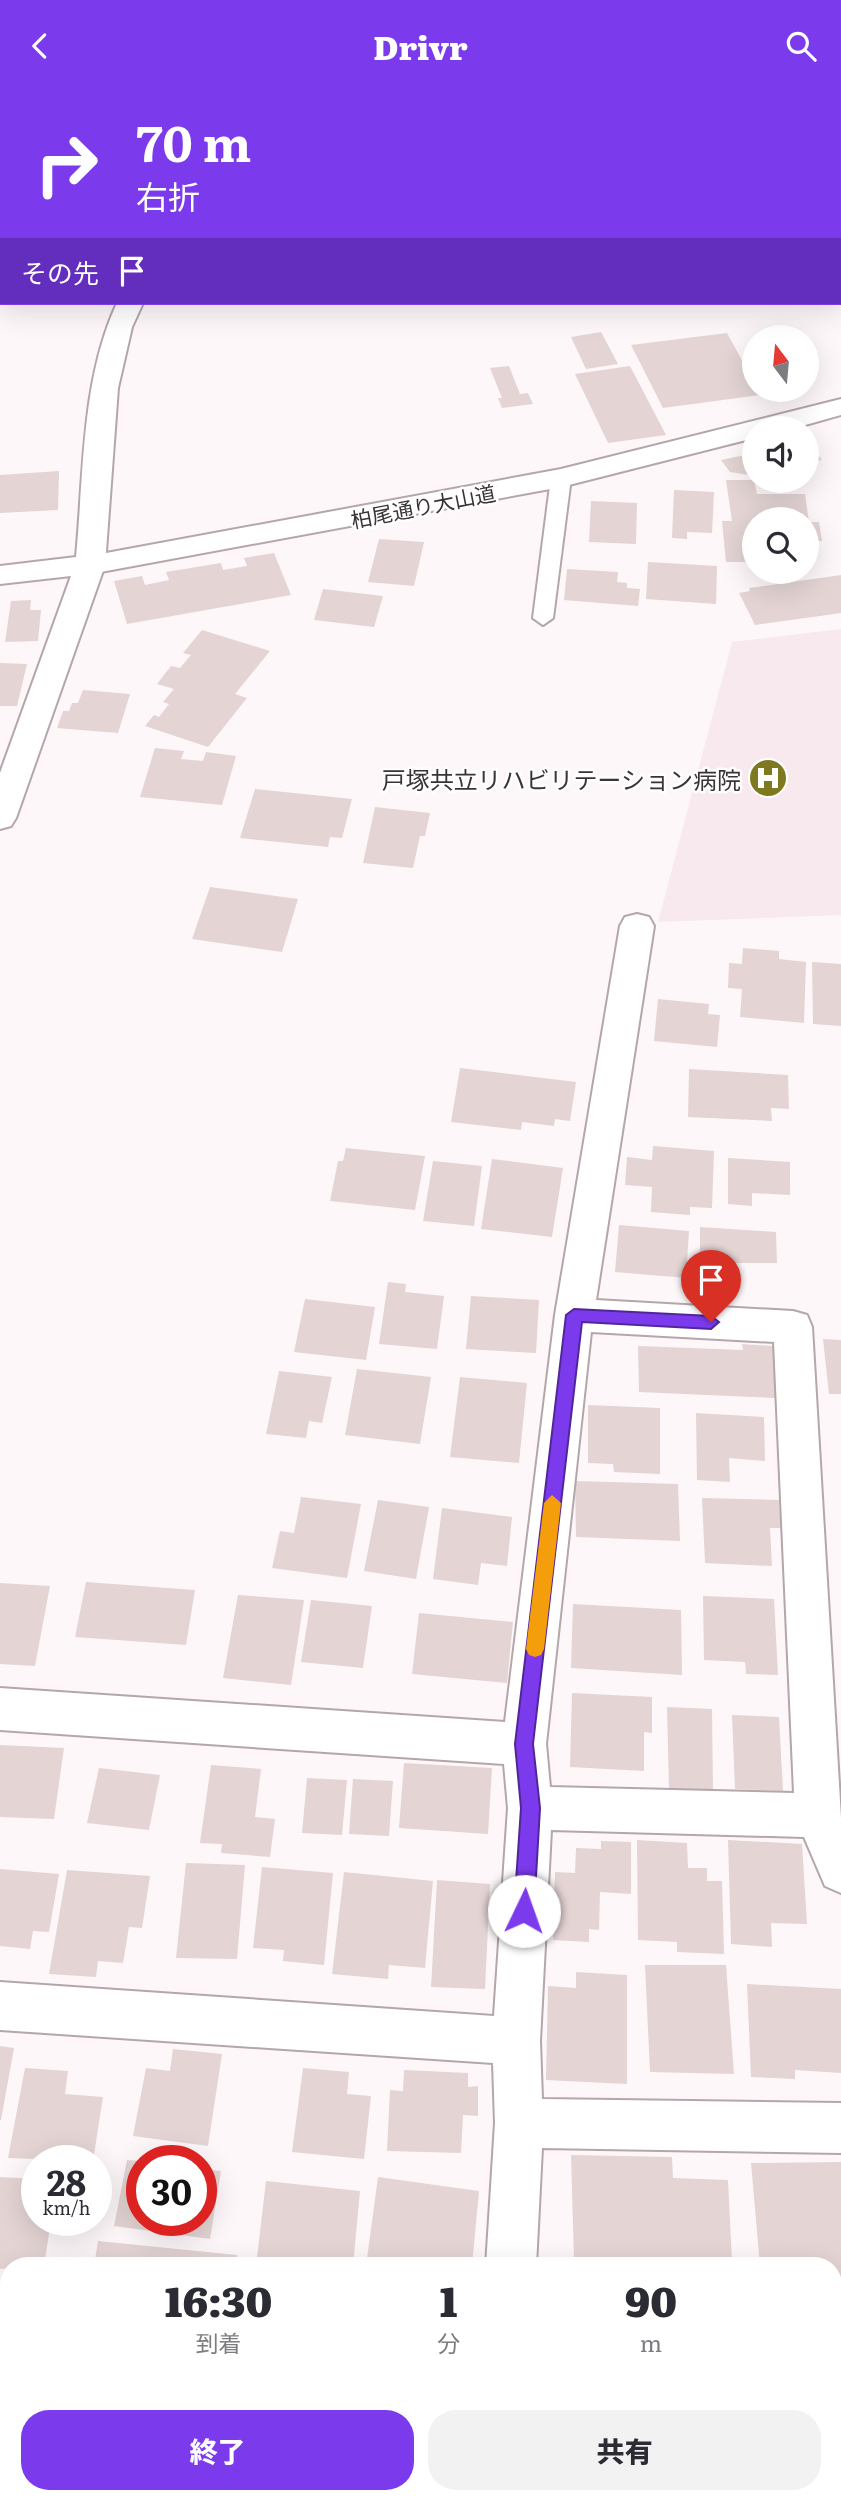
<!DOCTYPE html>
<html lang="ja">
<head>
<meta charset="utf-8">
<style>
	body { margin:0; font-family:Literata,"Noto Sans JP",serif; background:#f2f2f3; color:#2b2b33; height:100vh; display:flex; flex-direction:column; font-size:26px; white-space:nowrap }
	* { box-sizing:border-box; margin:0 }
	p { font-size:23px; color:#7c7c81 }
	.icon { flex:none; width:38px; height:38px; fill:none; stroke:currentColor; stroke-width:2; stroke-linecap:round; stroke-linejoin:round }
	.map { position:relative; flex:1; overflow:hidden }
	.sheet { position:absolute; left:0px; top:2166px; width:842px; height:247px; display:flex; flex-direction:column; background:#fff; border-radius:28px 28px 0 0; box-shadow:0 7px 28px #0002 }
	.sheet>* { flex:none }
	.guide { position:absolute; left:0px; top:0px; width:842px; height:214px; box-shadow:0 7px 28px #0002; background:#7c3aed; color:#fff; overflow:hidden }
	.needle { width:46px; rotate:344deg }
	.controls { position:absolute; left:742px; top:234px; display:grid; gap:14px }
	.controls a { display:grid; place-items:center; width:77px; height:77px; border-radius:50%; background:#fff; box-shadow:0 7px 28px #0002; font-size:35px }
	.speed { position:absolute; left:21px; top:2054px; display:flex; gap:14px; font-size:35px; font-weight:700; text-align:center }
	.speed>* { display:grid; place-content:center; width:91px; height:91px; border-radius:50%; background:#fff; box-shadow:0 7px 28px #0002; line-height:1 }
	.speed small { font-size:18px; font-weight:400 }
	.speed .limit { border:10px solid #d22; background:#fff; color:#111 }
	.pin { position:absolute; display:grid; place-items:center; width:60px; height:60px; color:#fff; margin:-72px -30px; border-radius:50% 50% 50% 0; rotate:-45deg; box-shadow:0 0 7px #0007 }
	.pin .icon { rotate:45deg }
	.me { position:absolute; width:77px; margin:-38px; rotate:3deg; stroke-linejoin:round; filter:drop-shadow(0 0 5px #0008) }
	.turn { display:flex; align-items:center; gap:24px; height:147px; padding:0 21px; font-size:32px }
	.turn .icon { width:91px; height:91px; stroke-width:2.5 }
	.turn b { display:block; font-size:49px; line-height:60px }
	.then { display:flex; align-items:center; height:66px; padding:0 21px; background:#0003; gap:14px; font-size:26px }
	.eta { display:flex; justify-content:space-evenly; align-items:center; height:119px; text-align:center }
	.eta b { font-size:42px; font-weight:800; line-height:49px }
	.primary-button { display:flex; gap:14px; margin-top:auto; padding:14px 21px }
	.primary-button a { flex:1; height:80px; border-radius:28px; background:#7c3aed; color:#fff; font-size:28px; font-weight:800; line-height:80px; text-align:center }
	.primary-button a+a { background:#f2f2f3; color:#2b2b33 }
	header { display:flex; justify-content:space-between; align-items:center; height:91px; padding:0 21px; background:#7c3aed; color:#fff; font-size:32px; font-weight:800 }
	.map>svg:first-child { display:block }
	.built { fill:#f8e9ee }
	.building { fill:#e4d4d4 }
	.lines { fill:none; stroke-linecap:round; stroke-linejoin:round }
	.service-casing { stroke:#b5a6aa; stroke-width:4 }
	.minor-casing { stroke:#b5a6aa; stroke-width:4 }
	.tertiary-casing { stroke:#b5a6aa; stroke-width:4 }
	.service { fill:#fff; fill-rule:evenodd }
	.minor { fill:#fff; fill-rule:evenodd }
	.tertiary { fill:#fff; fill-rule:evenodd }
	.route { fill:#7c3aed; stroke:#51269a; stroke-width:2 }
	.slow { fill:#f59e0b }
	.labels { text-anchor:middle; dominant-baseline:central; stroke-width:5; stroke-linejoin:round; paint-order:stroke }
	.far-street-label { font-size:21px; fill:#3a3436; stroke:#fff }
	.poi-label { font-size:24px; fill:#3a3436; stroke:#fff; text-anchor:end }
</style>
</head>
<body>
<header><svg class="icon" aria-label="back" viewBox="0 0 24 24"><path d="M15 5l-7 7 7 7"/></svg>Drivr<svg class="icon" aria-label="search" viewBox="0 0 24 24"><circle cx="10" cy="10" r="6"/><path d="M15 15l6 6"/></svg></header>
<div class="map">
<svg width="841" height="2412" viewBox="0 0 841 2412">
	<rect width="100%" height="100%" fill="#fdf7f9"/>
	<path class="built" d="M841,538V824L658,831L732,551Z"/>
	<path class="building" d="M601,241L618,273L586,278L571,246Z
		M727,242L744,273L754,271V299L760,304L663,317L631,254Z
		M509,275L520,303L528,302L533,313L502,317L498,307H502L490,277Z
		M630,275L666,344L608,352L575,283Z
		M807,351H809L822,369L807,372Z
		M754,362V383L749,384L730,381L721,369Z
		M59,380L58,419L0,422V384Z
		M726,389H754L757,403H805L809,431H819L822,450H807V429H754V471H726L722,430H732Z
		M674,399L714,401L712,442L687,441V448L672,447Z
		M591,410L637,412L636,453L589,451Z
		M379,448L424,451L414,495L368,491Z
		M274,462L291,504L127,533L114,490L142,485L145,494L169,489L166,481L221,472L223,479L247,475L244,467Z
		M648,471L717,475L716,513L646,508Z
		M567,478L618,481L617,491L627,492V497L640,498L638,515L564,509Z
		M841,484V522L755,534L739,502L750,500L749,497Z
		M323,498L383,505L374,536L314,529Z
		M31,509L30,519H41L38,550L5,551L11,510Z
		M202,539L270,560L235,603L247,607L208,656L145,635L154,624L159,626L169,613L163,611L174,598L157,593L171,575L180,577L191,564L183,562Z
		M0,572L27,573L17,615H0Z
		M83,599L130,603L118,642L57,637L63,620H69L72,612H78Z
		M155,657L184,660L181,668L203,670L206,661L236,665L222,714L140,706Z
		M255,698L352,708L342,747L330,746L328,756L240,747Z
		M375,716L430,722L425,745H420L413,777L363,772Z
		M210,796L298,808L282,861L192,848Z
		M743,857L779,860V868L806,871L804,932L740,926L742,898L728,897L729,872L742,873Z
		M812,871L841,873V935L813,933Z
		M658,908L709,913L708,923L720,924L717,956L654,950Z
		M460,977L576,991L570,1030L555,1028L554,1035L522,1031L521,1039L451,1031Z
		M689,978L788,984L789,1018L771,1017L772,1030L688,1026Z
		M653,1055L714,1060L712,1117L690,1116V1124L651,1121L652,1096L625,1094L627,1066L652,1069Z
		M346,1057L425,1065L415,1119L330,1110L338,1070H343Z
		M728,1067L790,1071V1104L752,1102V1115L728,1113Z
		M492,1068L563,1077L552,1146L481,1138Z
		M433,1070L482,1075L474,1135L423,1130Z
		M619,1134L689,1140L686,1187L615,1181Z
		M700,1136L776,1141L777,1172H725L724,1193L700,1191Z
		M388,1191L406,1193L405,1201L444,1205L437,1258L379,1253Z
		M471,1205L539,1209L536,1262L466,1258Z
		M305,1208L375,1216L366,1269L294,1261Z
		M823,1248L841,1249V1303H829Z
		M742,1253L773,1255L776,1307L639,1301L638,1255L743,1259Z
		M357,1278L431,1286L420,1353L345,1344Z
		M279,1280L332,1286L322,1332L309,1330L306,1347L266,1343Z
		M460,1286L527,1292L519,1372L450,1366Z
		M588,1314L660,1317V1383L614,1381L613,1373L588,1372Z
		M696,1322L764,1326L765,1370L729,1367L730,1391L697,1389Z
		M575,1390L678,1393L680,1450L576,1446Z
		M301,1406L361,1413L347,1487L272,1477L280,1440L294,1442Z
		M702,1407L779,1409L781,1437H770L772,1475L705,1472Z
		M378,1409L429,1416L416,1488L364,1480Z
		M442,1417L512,1426L507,1475L481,1472L478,1494L433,1488Z
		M86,1491L195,1499L186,1554L75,1546Z
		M0,1492L50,1495L35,1575L0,1573Z
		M238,1504L304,1509L291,1594L223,1587Z
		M703,1505L774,1508L778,1584L746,1583L745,1571L704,1569Z
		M311,1509L372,1515L363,1577L301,1571Z
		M573,1513L681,1519L682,1584L571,1577Z
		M419,1522L513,1531L507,1592L412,1583Z
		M572,1602L652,1606V1642L644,1641V1680L570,1676Z
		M667,1616L712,1618L713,1701L669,1699Z
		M732,1624L779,1626L783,1700L735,1698Z
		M0,1654L64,1657L54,1728L0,1726Z
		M404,1672L492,1677L488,1743L399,1737Z
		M211,1674L261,1678L255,1726L275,1728L270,1766L221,1762L222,1753L200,1752Z
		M99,1677L160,1684L149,1739L87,1732Z
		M307,1687L347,1689L342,1744L302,1742Z
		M353,1688L393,1690L389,1745L349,1743Z
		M637,1749L687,1752L688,1777H707V1790H722L724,1863L677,1861V1851L638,1849Z
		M728,1749L802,1753L807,1833L771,1832L772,1856L731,1853Z
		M601,1750L631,1751V1803L600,1801L599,1839L589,1838V1851L553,1849L555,1781L575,1782L576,1757L601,1758Z
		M186,1772L245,1774L237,1868L176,1867Z
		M262,1776L333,1782L324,1874L283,1870L284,1859L253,1857Z
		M0,1778L59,1783L49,1841L33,1840L30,1858L0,1855Z
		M67,1779L150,1785L142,1837L129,1836L123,1872L98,1870L96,1886L49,1883Z
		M344,1781L433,1790L425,1877L389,1874L388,1888L332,1883Z
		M437,1789L490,1793L485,1898L431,1896Z
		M645,1874H726L734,1983L650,1981Z
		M576,1881L627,1884V1993L546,1989L548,1895L576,1897Z
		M747,1893L841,1898V1982L795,1979V1988L751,1986Z
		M0,1955L14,1957L1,2029H0Z
		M173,1958L222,1963L208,2055L133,2045L146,1977L170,1980Z
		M25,1977L68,1980L65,2003L103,2006L93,2070L8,2067Z
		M303,1977L349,1981L347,2003L371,2005L364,2068L292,2061Z
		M404,1979L468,1982V1996L478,1995V2025L463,2024L461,2062L387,2060L390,1999L403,2000Z
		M571,2064L672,2066L673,2087L728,2089L732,2170L574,2168Z
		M127,2069L142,2070V2130H201V2078L221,2080L210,2148L114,2135Z
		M841,2071V2210H833V2175H760L751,2072Z
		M0,2086L37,2088V2130H51L44,2175L0,2178Z
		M378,2086L479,2100L472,2175H366Z
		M266,2090L360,2100L353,2175H256Z
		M98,2150L237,2164L236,2175H94Z
		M9,2217V2286L0,2287V2218Z
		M833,2265H841V2399H833Z
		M0,2344H9V2404H69V2412H0Z"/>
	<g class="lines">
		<defs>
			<path id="service" d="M561,381L571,387L553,527L543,534L533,527L551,387Z"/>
			<path id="minor" d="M246,0H270L246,2Z
				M0,13H2V27H0Z
				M117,212H143L132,236L118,297L105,474L16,727L11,735L0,738V682L71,485L0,493V475L76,466C84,383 81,289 117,212Z
				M637,823L649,826L654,835L596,1209L793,1220L807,1224L812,1236L841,1727V1802L825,1795L804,1746L551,1739L540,1950L542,2008L841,2012V2062L542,2057L536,2175H486L495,2032L493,1972L0,1939V1891L494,1925L508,1717L504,1673L0,1639V1597L505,1631L555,1224L620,835L625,826ZM591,1241L774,1251L794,1702L550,1696L546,1653Z
				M460,2404H514L513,2412H459Z"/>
			<path id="tertiary" d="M841,308V324L791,338H754V347L561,396L90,483L80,480L75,474L80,468L90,465L561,378Z"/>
		</defs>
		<use href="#service" class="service-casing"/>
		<use href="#minor" class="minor-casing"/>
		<use href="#tertiary" class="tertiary-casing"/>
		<use href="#service" class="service"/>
		<use href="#minor" class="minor"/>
		<use href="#tertiary" class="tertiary"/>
	</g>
	<path class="route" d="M574,1218L711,1225L719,1231L711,1238L582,1231L533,1653L540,1717L534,1820L531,1827L524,1830L517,1827L514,1820L521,1717L515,1653L566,1224Z"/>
	<path class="slow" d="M552,1404L561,1412L544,1558L541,1564L535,1566L529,1564L526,1558L544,1412Z"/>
	<defs>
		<symbol id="hospital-disc" viewBox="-11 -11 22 22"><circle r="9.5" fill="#7e781e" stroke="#fff"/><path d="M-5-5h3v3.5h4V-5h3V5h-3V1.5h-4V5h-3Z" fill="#fff"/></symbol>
	</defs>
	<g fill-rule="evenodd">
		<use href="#hospital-disc" x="746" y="665" width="44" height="44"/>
	</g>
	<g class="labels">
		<g class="far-street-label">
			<text transform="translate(423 414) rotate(-11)">柏尾通り大山道</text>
		</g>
		<g class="poi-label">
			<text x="741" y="687">戸塚共立リハビリテーション病院</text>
		</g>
	</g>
</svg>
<div class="controls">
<a><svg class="needle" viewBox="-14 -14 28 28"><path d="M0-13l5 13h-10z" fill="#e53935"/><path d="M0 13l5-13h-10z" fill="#7c7c81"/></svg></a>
<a><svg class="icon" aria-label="sound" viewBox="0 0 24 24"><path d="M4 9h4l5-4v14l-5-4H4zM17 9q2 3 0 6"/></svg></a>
<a><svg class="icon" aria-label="search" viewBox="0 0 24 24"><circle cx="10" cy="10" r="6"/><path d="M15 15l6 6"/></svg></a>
</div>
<div class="speed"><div>28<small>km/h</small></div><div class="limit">30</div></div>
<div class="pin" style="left:711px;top:1231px;background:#d93025"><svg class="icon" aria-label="arrive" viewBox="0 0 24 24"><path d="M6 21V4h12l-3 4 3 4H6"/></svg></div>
<svg class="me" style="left:524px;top:1820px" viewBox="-20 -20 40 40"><circle r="19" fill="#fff"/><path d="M0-13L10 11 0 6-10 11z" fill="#7c3aed"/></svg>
<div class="guide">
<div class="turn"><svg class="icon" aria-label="right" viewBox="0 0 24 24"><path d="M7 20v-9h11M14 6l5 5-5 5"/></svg><div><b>70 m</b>右折</div></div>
<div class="then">その先<svg class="icon" aria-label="arrive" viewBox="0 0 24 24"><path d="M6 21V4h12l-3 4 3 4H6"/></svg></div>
</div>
<section class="sheet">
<div class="eta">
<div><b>16:30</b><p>到着</p></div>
<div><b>1</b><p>分</p></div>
<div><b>90</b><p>m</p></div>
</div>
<div class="primary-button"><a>終了</a><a>共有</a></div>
</section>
</div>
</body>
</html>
